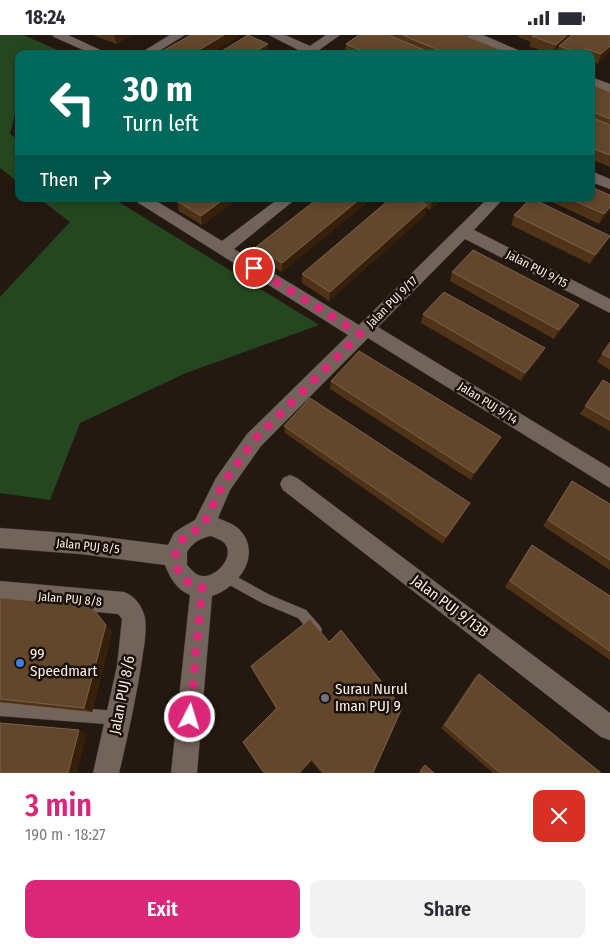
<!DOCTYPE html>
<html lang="en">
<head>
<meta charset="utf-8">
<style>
	body { margin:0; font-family:"Fira Sans Condensed",sans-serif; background:#f2f2f3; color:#2b2b33; height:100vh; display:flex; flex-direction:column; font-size:19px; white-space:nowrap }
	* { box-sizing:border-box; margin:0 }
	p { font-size:16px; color:#7c7c81 }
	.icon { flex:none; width:28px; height:28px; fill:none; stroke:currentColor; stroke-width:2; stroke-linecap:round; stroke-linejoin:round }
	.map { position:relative; height:738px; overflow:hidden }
	.sheet { display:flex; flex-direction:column; background:#fff; flex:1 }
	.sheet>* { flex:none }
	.banner { position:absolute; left:15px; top:15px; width:580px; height:152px; border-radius:10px; box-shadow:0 2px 8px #0003; background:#00695c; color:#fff; overflow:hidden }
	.pin { position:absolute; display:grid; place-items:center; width:42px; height:42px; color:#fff; margin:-21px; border:2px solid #fff; border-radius:50%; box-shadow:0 1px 5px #0007 }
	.me { position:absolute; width:55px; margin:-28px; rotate:5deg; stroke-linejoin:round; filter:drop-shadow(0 0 4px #0008) }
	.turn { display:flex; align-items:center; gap:18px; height:105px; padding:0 25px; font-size:22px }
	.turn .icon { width:65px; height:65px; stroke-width:2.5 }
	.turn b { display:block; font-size:35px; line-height:42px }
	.then { display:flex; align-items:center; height:48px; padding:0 25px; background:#0003; gap:10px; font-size:19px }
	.round { display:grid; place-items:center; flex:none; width:52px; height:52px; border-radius:10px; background:#f2f2f3 }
	.summary { display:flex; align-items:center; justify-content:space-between; height:85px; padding:0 25px }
	h1 { font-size:30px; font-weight:600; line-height:38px; color:#db2777 }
	.action { display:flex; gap:10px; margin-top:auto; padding:10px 25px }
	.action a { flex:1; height:58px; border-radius:10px; background:#db2777; color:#fff; font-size:20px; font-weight:600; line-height:58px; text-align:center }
	.action a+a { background:#f2f2f3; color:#2b2b33 }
	.status { display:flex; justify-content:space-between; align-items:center; height:35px; padding:0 25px; background:#fff; direction:ltr }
	.status svg { height:14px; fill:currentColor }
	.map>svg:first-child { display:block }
	.green { fill:#254720 }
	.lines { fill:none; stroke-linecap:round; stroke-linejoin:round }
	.service-casing { stroke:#3c3430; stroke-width:1 }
	.minor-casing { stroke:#3c3430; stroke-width:1 }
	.service { fill:#72645a; fill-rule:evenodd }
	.minor { fill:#72645a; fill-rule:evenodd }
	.wall { fill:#503216 }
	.shaded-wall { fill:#37200a }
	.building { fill:#62472d; stroke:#79614a }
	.route { stroke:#db2777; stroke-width:9; stroke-dasharray:0 16.2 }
	.shop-dot { fill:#3f7fe0; stroke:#1b1008; stroke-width:2 }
	.worship-dot { fill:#6b7280; stroke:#1b1008; stroke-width:2 }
	.labels { text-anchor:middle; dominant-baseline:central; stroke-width:5; stroke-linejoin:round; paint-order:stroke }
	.street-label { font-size:12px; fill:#f8f0ea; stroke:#1b1008 }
	.near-street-label { font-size:15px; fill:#f8f0ea; stroke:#1b1008 }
	.near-poi-label { font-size:15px; fill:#f8f0ea; stroke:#1b1008; text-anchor:start }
</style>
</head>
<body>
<div class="status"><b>18:24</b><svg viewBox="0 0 49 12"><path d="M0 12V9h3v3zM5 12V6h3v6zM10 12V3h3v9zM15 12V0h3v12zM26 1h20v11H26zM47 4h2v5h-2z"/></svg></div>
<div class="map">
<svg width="610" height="738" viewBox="0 0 610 738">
	<rect width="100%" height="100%" fill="#241910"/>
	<path class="green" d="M0,0H23L67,19H19V74L16,75L10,99L19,105V148L0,133Z
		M40,164H114L319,290L186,338L80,388L50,465L0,458V262L70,187Z"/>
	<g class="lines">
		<defs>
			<path id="service" d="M228,537L270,560L306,575L320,591L322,595L320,599L316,601L312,599L298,583L262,568L224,547L222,543L224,539Z
				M0,667L118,676L123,678L125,683L123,688L118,690L0,681Z"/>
			<path id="minor" d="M52,0H68L109,19H92L54,2Z
				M170,0H185L154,19H139Z
				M269,0H285L310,11L326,0H340L319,15L323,19H300L302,17Z
				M467,0H483L527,19H510L469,2Z
				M591,42L610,49V57L591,50Z
				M591,136L610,144V154L591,147Z
				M135,164H153L222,206L278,164H294L292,167L234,214L359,290L487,164H503L474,195L610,264V278L465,204L378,292L610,433V453L368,303L261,411L230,455L218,483C224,486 234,489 239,494C263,519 239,552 212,561L197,738H171L190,560C177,555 170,543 165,530L80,519L0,513V493L80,499L168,510L174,498L181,493L195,485L216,443L247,399L348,300L137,167ZM211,501C215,503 219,504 222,506C239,518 215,547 198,540C194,538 190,533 187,530V517C193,507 201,503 211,501Z
				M290,440L297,443L610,678V705L601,702L283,455L280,449L283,443Z
				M0,546L124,557C135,561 142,571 145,583C147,596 144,611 142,625C136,663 128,701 119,738H93L117,631L122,584L118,579L0,568Z"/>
		</defs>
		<use href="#service" class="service-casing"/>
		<use href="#minor" class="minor-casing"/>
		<use href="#service" class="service"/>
		<use href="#minor" class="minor"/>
	</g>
	<path class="wall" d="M92,0H131L117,9Z
		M359,0H463L511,19H345L346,9Z
		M519,0H610L598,29L591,27V19H556L558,15L554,19H550L529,11L531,7L518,2Z
		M591,49L610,57V132L591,124Z
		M610,160V176L599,189L546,164H591Z
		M181,164H238L202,190L179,176L177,166Z
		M317,164H371L282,237L257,221L256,212Z
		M390,164H443L430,175L426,173L425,180L329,266L302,248V239Z
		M514,180L610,201L605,210L590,229L511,190Z
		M452,237L574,279L554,304L450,246Z
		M423,279L541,321L521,346L421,288Z
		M610,307V335L597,327Z
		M603,345L610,349V396L580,379Z
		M331,346L497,410L471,445L330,354Z
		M284,391L470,468L466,475L443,509L285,398Z
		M572,446L610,469V535L543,491L567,453Z
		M532,510L610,561V625L505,552L527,516Z
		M0,563L97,578L112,597L92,677L0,667Z
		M251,631L373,738H321L312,727L276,674L254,638Z
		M479,639L601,738H493L441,693L475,642Z
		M425,730L434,738H418L422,732Z"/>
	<path class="shaded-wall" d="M114,0H131L117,9Z
		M224,0H236L237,3L210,19H192Z
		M567,0H575L559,11L558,15L553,19L556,10Z
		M268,9V19H251Z
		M610,11V17L598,29L601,19Z
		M224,164H238L202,190L201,181Z
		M360,164H371L282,237V228Z
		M434,164H443L430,175L432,166Z
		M427,170L425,180L329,266L330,257Z
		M610,172V176L599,189L604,179Z
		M610,201L605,210L590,229L595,220Z
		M579,270L574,279L554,304L559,295Z
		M545,313L541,321L521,346L525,338Z
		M501,402L497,410L471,445L474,438Z
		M470,468L466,475L443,509L446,502Z
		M90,570L97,578L112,597L92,677L84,673Z
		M79,695L87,699L77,738H68Z
		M312,724V727L301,738H299Z"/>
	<path class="building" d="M191,0H224L192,19H157Z
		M248,0L268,9L251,19H217Z
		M359,0H388L434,19H369L346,9Z
		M402,0H463L511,19H448Z
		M534,0H567L556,10L532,1Z
		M572,0H610V11L601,19L586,14L580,19L559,11Z
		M591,49L610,57V84L591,76Z
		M591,82L610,90V120L591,113Z
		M591,152L610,160V172L604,179L570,164H591Z
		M181,164H224L201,181L177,166Z
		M317,164H360L282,228L256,212Z
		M390,164H414L427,170L330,257L302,239Z
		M530,164H533L610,201L595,220L514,180Z
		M473,215L579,270L559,295L452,237Z
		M444,257L545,313L525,338L423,279Z
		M610,307V323L602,319Z
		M359,316L501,402L474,438L331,346Z
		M603,345L610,349V385L585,371Z
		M310,363L470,468L446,502L284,391Z
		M572,446L610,469V525L548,485Z
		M532,510L610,561V616L510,546Z
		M0,563L90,570L106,590L84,673L0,664Z
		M310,584L329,607L341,595L402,673L373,738H324L312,724L299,738H264L243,707L277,673L251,631Z
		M479,639L601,738H500L445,690Z
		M0,688L79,695L68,738H0Z
		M425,730L434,738H420Z"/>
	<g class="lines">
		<path class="route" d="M190,682L202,552L193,550L185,545L179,538L176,530L175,521L178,511L184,502L202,492L223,449L254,405L360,299L254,233"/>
	</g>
	<circle class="shop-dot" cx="20" cy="628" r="5"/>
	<circle class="worship-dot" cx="325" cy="663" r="5"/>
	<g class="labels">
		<g class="street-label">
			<text transform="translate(537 234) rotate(27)">Jalan PUJ 9/15</text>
			<text transform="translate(392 267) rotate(-45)">Jalan PUJ 9/17</text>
			<text transform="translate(488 368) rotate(32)">Jalan PUJ 9/14</text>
			<text transform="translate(88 511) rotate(6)">Jalan PUJ 8/5</text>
			<text transform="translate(70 564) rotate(5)">Jalan PUJ 8/8</text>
		</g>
		<g class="near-street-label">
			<text transform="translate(450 571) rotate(37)">Jalan PUJ 9/13B</text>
			<text transform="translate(122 660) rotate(-79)">Jalan PUJ 8/6</text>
		</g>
		<g class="near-poi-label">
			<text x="30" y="619">99<tspan x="30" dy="17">Speedmart</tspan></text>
			<text x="335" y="654">Surau Nurul<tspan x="335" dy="17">Iman PUJ 9</tspan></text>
		</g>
	</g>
</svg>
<div class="pin" style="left:254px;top:233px;background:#d93025"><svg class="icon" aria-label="arrive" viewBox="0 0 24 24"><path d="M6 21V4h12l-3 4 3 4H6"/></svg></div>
<svg class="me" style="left:190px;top:682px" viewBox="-20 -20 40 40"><circle r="17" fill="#db2777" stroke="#fff" stroke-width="3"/><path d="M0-11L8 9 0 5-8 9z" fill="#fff"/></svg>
<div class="banner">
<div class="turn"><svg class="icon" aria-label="left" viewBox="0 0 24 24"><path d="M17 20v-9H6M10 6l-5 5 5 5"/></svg><div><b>30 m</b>Turn left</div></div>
<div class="then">Then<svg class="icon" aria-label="right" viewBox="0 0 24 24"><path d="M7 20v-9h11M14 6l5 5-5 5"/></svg></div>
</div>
</div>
<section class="sheet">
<div class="summary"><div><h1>3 min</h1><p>190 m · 18:27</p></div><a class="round" style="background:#d93025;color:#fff"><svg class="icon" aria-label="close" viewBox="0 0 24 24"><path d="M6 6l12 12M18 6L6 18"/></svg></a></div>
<div class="action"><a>Exit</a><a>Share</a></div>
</section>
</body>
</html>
